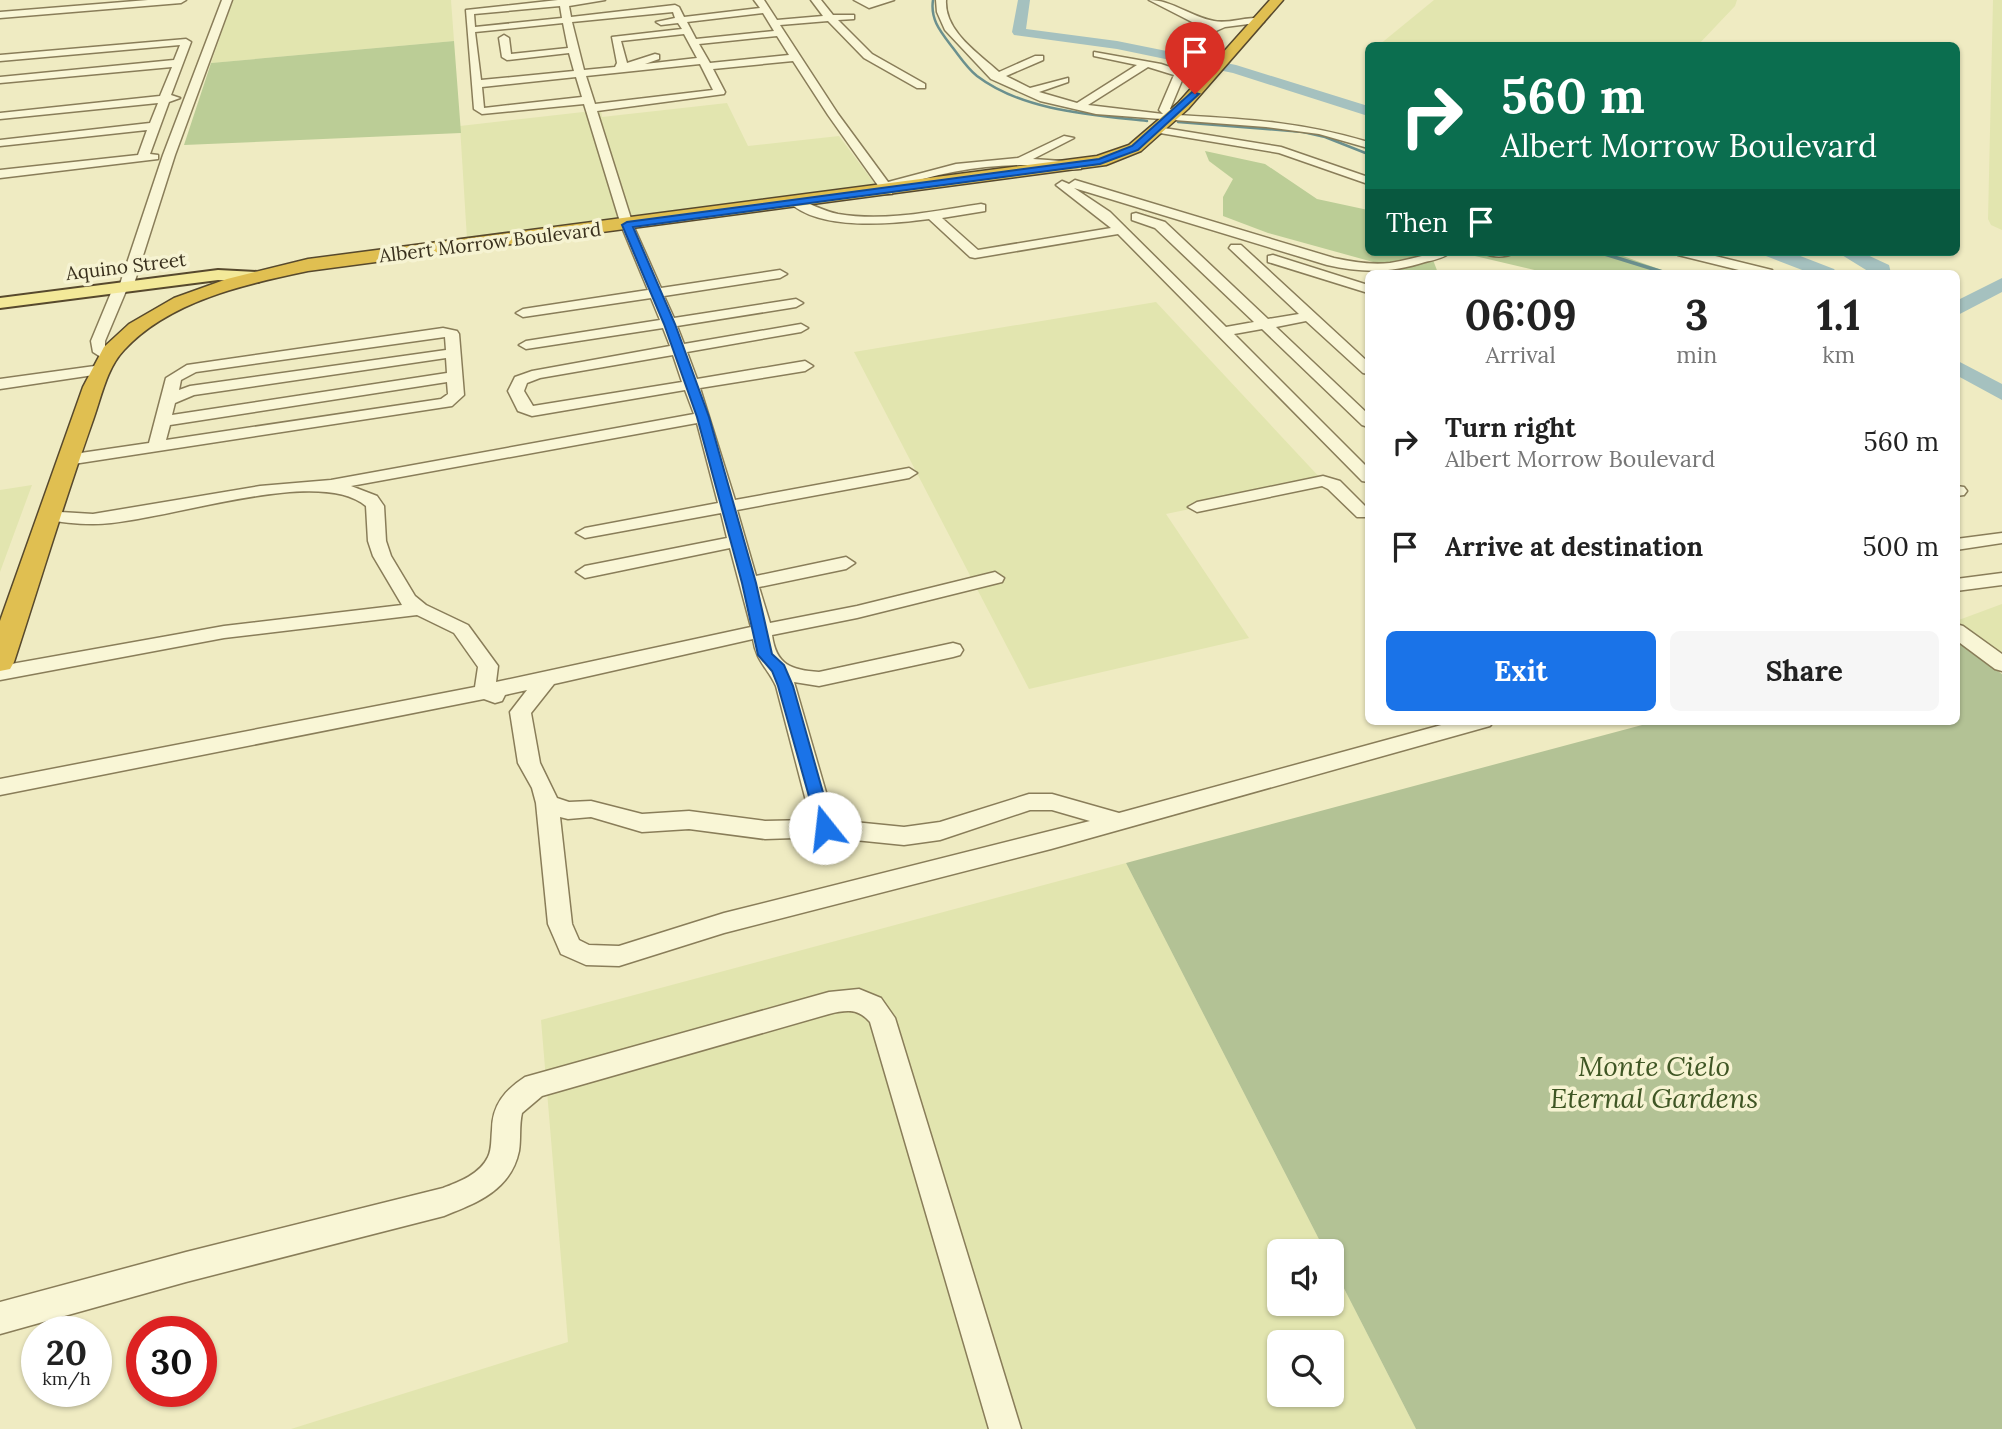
<!DOCTYPE html>
<html lang="en">
<head>
<meta charset="utf-8">
<style>
	body { margin:0; font-family:Lora,serif; background:#f6f6f6; color:#222; height:100vh; display:flex; flex-direction:column; font-size:26px; white-space:nowrap }
	* { box-sizing:border-box; margin:0 }
	p { font-size:23px; color:#767676 }
	.icon { flex:none; width:38px; height:38px; fill:none; stroke:currentColor; stroke-width:2; stroke-linecap:round; stroke-linejoin:round }
	.map { position:relative; flex:1; overflow:hidden }
	.side { position:absolute; left:1365px; top:270px; width:595px; height:455px; display:flex; flex-direction:column; background:#fff; border-radius:10px; box-shadow:0 2px 5px #0004 }
	.side>* { flex:none }
	.hud { position:absolute; left:1365px; top:42px; width:595px; height:214px; border-radius:10px; box-shadow:0 2px 5px #0004; background:#0b6e4f; color:#fff; overflow:hidden }
	.tools { position:absolute; left:1267px; top:1239px; display:grid; gap:14px }
	.tools a { display:grid; place-items:center; width:77px; height:77px; border-radius:10px; background:#fff; box-shadow:0 2px 5px #0004; font-size:35px }
	.speed { position:absolute; left:21px; top:1316px; display:flex; gap:14px; font-size:35px; font-weight:700; text-align:center }
	.speed>* { display:grid; place-content:center; width:91px; height:91px; border-radius:50%; background:#fff; box-shadow:0 2px 5px #0004; line-height:1 }
	.speed small { font-size:18px; font-weight:400 }
	.speed .limit { border:10px solid #d22; background:#fff; color:#111 }
	.pin { position:absolute; display:grid; place-items:center; width:60px; height:60px; color:#fff; margin:-72px -30px; border-radius:50% 50% 50% 0; rotate:-45deg; box-shadow:0 0 7px #0007 }
	.pin .icon { rotate:45deg }
	.me { position:absolute; width:77px; margin:-38px; rotate:344deg; stroke-linejoin:round; filter:drop-shadow(0 0 5px #0008) }
	.turn { display:flex; align-items:center; gap:24px; height:147px; padding:0 21px; font-size:32px }
	.turn .icon { width:91px; height:91px; stroke-width:2.5 }
	.turn b { display:block; font-size:49px; line-height:60px }
	.then { display:flex; align-items:center; height:66px; padding:0 21px; background:#0003; gap:14px; font-size:26px }
	.eta { display:flex; justify-content:space-evenly; align-items:center; height:119px; text-align:center }
	.eta b { font-size:42px; font-weight:800; line-height:49px }
	.cta { display:flex; gap:14px; margin-top:auto; padding:14px 21px }
	.cta a { flex:1; height:80px; border-radius:10px; background:#1a73e8; color:#fff; font-size:28px; font-weight:800; line-height:80px; text-align:center }
	.cta a+a { background:#f6f6f6; color:#222 }
	ul { padding:0; list-style:none }
	li { display:flex; align-items:center; gap:21px; height:105px; padding:0 21px }
	li div { flex:1 }
	li b { display:block; font-size:26px }
	li em { font-style:normal }
	.map>svg:first-child { display:block }
	.farmland { fill:#e2e5af; fill-rule:evenodd }
	.green { fill:#bbcd96 }
	.cemetery { fill:#b3c295 }
	.lines { fill:none; stroke-linecap:round; stroke-linejoin:round }
	.stream-far1 { stroke:#6b908e; stroke-width:2.5 }
	.stream { stroke:#6b908e; stroke-width:3.5 }
	.river { fill:#a5c1bf; fill-rule:evenodd }
	.minor-casing { stroke:#897d59; stroke-width:3 }
	.major-casing { stroke:#57492d; stroke-width:4 }
	.highway-casing { stroke:#57492d; stroke-width:3 }
	.minor { fill:#f9f6d6; fill-rule:evenodd }
	.major { fill:#f3e999; fill-rule:evenodd }
	.highway { fill:#e0bf51; fill-rule:evenodd }
	.route { fill:#1a73e8; stroke:#114b97; stroke-width:2 }
	.labels { text-anchor:middle; dominant-baseline:central; stroke-width:7; stroke-linejoin:round; paint-order:stroke }
	.far-street-label { font-size:19px; fill:#39301d; stroke:#f6f3d2 }
	.near-park-label { font-size:28px; font-style:italic; fill:#3f5624; stroke:#f6f3d2 }
</style>
</head>
<body>
<div class="map">
<svg width="2002" height="1429" viewBox="0 0 2002 1429">
	<rect width="100%" height="100%" fill="#efebc2"/>
	<path class="farmland" d="M233,0H451L454,41L211,63Z
		M1434,0H1737L1735,6L1698,45H1379Z
		M1993,0H2002V230L1991,225L1988,219Z
		M727,103L748,146L839,136L878,188L467,239L460,126L601,110L602,117Z
		M1156,302L1323,481L1166,514L1249,638L1029,689L854,352Z
		M32,485L0,572V490Z
		M2002,604V656L1956,621Z
		M1126,863L1325,1251H1279V1304H1332V1265L1416,1429H291L568,1342L541,1020ZM1279,1342H1332V1395H1279Z"/>
	<path class="green" d="M454,41L461,133L184,145L211,63Z
		M1205,151L1265,164L1317,199L1368,210V252H1430L1438,273H1413L1268,233L1223,216V197L1233,179L1209,161Z
		M1458,252L1560,254L1612,252L1670,273H1547Z"/>
	<path class="cemetery" d="M1958,640L2002,674V1429H1416L1332,1265V1251H1325L1126,863L1657,721H1956Z"/>
	<g class="lines">
		<path class="stream-far1" d="M933,0C930,20 941,32 953,48C960,57 967,68 977,76C1023,111 1092,115 1147,121
			M1178,122L1303,132L1325,137L1368,154"/>
		<path class="stream" d="M1598,252L1666,273"/>
		<path class="river" d="M1018,0H1030L1026,29L1117,41L1236,65L1368,106V116L1233,73L1117,49L1014,35L1012,32Z
			M1764,252H1790L1834,269L1837,273H1810L1766,256Z
			M1837,252H1861L1889,265L1891,273H1871Z
			M2002,278V292L1956,316V301Z
			M1956,360L2002,384V400L1956,375Z"/>
		<defs>
			<path id="minor" d="M148,0H186L181,3L0,18V12Z
				M222,0H232L175,155L133,287L126,291L105,341V347L116,356L114,359H104L93,352L91,341L113,288L120,284L163,155Z
				M558,0H605L569,6L571,17L675,5L679,7L684,17L760,8L754,0H764L777,20L823,16L811,0H821L833,15H854V19L838,20L872,54L925,84V88H917L864,58L828,21L780,25L838,114L888,182L956,164L1018,158L1064,136L1074,138L1033,159L1077,162L1081,163V169C1064,171 1044,165 1027,165C980,165 936,173 892,189V194H884L828,115L793,61L713,69L725,92L724,94L597,111L633,225L661,288L780,270L787,274L780,278L664,296L674,318L796,299L803,303L796,307L677,326L684,344L801,324L808,328L801,332L687,352L697,379L805,361L813,366L805,371L700,388L735,500L909,468L917,473L909,478L737,510L756,576L846,557L855,563L846,569L759,587L770,623L857,606L995,572L1004,578L1002,582L857,618L772,635C776,665 791,670 819,672L953,643L960,645L963,650L960,655L953,657L819,686L794,682L834,820L904,827L940,822L1029,794H1052L1119,813L1456,721H1494L1490,726L1051,849L724,933L619,966L586,965L561,954L548,924L536,803L532,788L518,763L510,712L527,690L505,695L502,701L495,703L484,699L0,795V779L475,687L478,667L454,633L417,615L224,638L0,680V666L224,626L402,605L373,556L368,541L366,506C316,464 158,525 92,524C77,524 59,522 44,519L41,515L44,511L93,514L260,486L331,480L694,414L685,390L532,416L518,411L508,391L515,377L532,371L670,346L663,328L526,349L519,345L526,341L660,320L651,298L523,317L516,313L523,309L648,290L621,225L584,104L482,114L474,109L466,10ZM560,6L562,18L475,27L474,14ZM673,12L675,18L656,22L661,25L678,23L682,29L612,37L617,63L615,67L584,70L572,22ZM763,13L774,31L696,39L687,22ZM563,23L568,48L511,54L509,38L504,35L499,38L502,57L507,60L569,53L574,71L481,80L475,32ZM684,34L697,58L645,64L659,59V55L655,54L627,63L621,41ZM777,36L789,55L710,63L699,44ZM700,64L713,90L595,104L586,76ZM576,77L582,97L484,108L482,87ZM673,355L682,382L533,406L524,391L527,383L540,378ZM697,423L718,503L585,528L576,533L585,538L721,513L727,538L585,566L576,572L585,578L730,548L751,627L496,682L498,666L468,625L426,605L415,596L391,556L386,541L384,506L377,496L351,486ZM753,639C756,661 767,667 776,686L811,820L765,821L689,811L642,814L591,801L569,802L557,798L540,763L531,713L554,684ZM1030,810H1052L1090,821L724,913L619,946L589,945L579,940L572,924L560,817L568,819L591,817L642,832L689,829L765,839L825,837L904,845L940,840Z
				M854,0H894L869,8Z
				M936,0H946C944,31 978,53 999,72L1035,56H1043V60L1006,76L1030,88L1068,78V82L1039,92L1077,103L1137,65L1094,56V52L1161,64L1179,70L1204,45L1206,29L1210,26L1192,22L1149,0C1172,0 1191,17 1214,21C1229,24 1248,16 1264,18V22L1225,27L1216,31L1214,46L1183,78L1170,109L1178,115C1246,119 1302,122 1368,142V148L1319,134L1266,127L1096,114L1040,101L991,79L945,30L937,12ZM1148,67L1174,75L1159,110L1163,114L1088,105Z
				M186,39L191,42L171,95L180,98L169,102L150,154L158,155V159L0,178V170L138,155L147,130L0,146V140L150,123L158,103L0,119V113L160,96L172,67L0,83V77L174,60L180,45L0,61V55Z
				M1158,127L1281,147L1368,177V184L1279,153L1154,132V128Z
				M1075,180L1334,258C1353,262 1371,265 1390,263C1411,260 1429,252 1451,252C1444,258 1434,260 1425,262C1392,273 1362,273 1327,265L1074,188L1110,212L1226,327L1254,322L1155,228L1132,220V214L1136,213L1165,222L1268,319L1299,314L1229,248L1231,245H1241L1368,362V374L1363,373L1306,321L1276,327L1368,414V427L1362,425L1262,329L1234,334L1368,468V482L1362,481L1118,234L975,258L970,257L929,219C891,224 821,231 790,203L796,199C810,203 823,211 838,214C885,222 934,211 981,204L985,205V211L942,218L978,250L1111,228L1056,185L1062,181L1069,184Z
				M1483,252H1515C1508,258 1490,258 1483,252Z
				M1676,252H1699L1772,270L1774,273H1751L1678,255Z
				M1273,255L1368,285V293L1268,262V256Z
				M443,328L457,331L459,334L464,395L452,406L67,465L59,460L67,455L149,443L166,378L187,365ZM445,337L446,350L190,386L179,390L181,380L196,372ZM446,358L447,373L172,415L175,403L194,395ZM447,382L448,394L441,399L166,440L170,425Z
				M102,365L107,367L110,370L107,373L0,389V379Z
				M1323,476L1340,481L1368,509V517H1357L1328,489L1322,486L1197,512L1188,507L1197,502Z
				M1956,486L1964,487L1967,491L1964,495L1956,496Z
				M2002,533V543L1956,550V539Z
				M2002,573V585L1956,591V579Z
				M1956,624L1963,626L2002,654V671L1995,669L1956,640Z
				M859,989L881,998L895,1018L1021,1429H989L870,1022C858,1008 846,1010 829,1014L542,1096L522,1113C519,1126 521,1139 519,1151C511,1190 477,1203 444,1216L186,1282L0,1334V1302L186,1252L443,1188C459,1182 480,1174 488,1157C492,1149 491,1139 492,1130C492,1105 505,1090 525,1077L829,992Z"/>
			<path id="major" d="M218,270L258,272L267,277L258,282L218,280L0,308V298Z"/>
			<path id="highway" d="M1270,0H1283L1188,109L1141,151L1106,165L308,271C245,284 169,301 124,350C106,369 101,399 92,423C64,502 40,582 14,662L10,669L0,671V621L83,387L104,347L129,324L174,298L227,279L308,259L1097,156L1129,145L1178,103Z"/>
		</defs>
		<use href="#minor" class="minor-casing"/>
		<use href="#major" class="major-casing"/>
		<use href="#highway" class="highway-casing"/>
		<use href="#minor" class="minor"/>
		<use href="#major" class="major"/>
		<use href="#highway" class="highway"/>
	</g>
	<path class="route" d="M1192,92L1199,94L1138,150L1100,164L633,227L675,324L709,417L756,583L772,654L784,665L793,686L833,828L831,832H819L778,686L772,671L758,655L742,583L697,417L664,324L622,225L627,222L1099,159L1132,146Z"/>
	<g class="labels">
		<g class="far-street-label">
			<text transform="translate(490 242) rotate(-7)">Albert Morrow Boulevard</text>
			<text transform="translate(126 266) rotate(-7)">Aquino Street</text>
		</g>
		<g class="near-park-label">
			<text x="1654" y="1066">Monte Cielo<tspan x="1654" dy="32">Eternal Gardens</tspan></text>
		</g>
	</g>
</svg>
<div class="tools">
<a><svg class="icon" aria-label="sound" viewBox="0 0 24 24"><path d="M4 9h4l5-4v14l-5-4H4zM17 9q2 3 0 6"/></svg></a>
<a><svg class="icon" aria-label="search" viewBox="0 0 24 24"><circle cx="10" cy="10" r="6"/><path d="M15 15l6 6"/></svg></a>
</div>
<div class="speed"><div>20<small>km/h</small></div><div class="limit">30</div></div>
<div class="pin" style="left:1195px;top:94px;background:#d93025"><svg class="icon" aria-label="arrive" viewBox="0 0 24 24"><path d="M6 21V4h12l-3 4 3 4H6"/></svg></div>
<svg class="me" style="left:825px;top:828px" viewBox="-20 -20 40 40"><circle r="19" fill="#fff"/><path d="M0-13L10 11 0 6-10 11z" fill="#1a73e8"/></svg>
<div class="hud">
<div class="turn"><svg class="icon" aria-label="right" viewBox="0 0 24 24"><path d="M7 20v-9h11M14 6l5 5-5 5"/></svg><div><b>560 m</b>Albert Morrow Boulevard</div></div>
<div class="then">Then<svg class="icon" aria-label="arrive" viewBox="0 0 24 24"><path d="M6 21V4h12l-3 4 3 4H6"/></svg></div>
</div>
<section class="side">
<div class="eta">
<div><b>06:09</b><p>Arrival</p></div>
<div><b>3</b><p>min</p></div>
<div><b>1.1</b><p>km</p></div>
</div>
<ul>
<li><svg class="icon" aria-label="right" viewBox="0 0 24 24"><path d="M7 20v-9h11M14 6l5 5-5 5"/></svg><div><b>Turn right</b><p>Albert Morrow Boulevard</p></div><em>560 m</em></li>
<li><svg class="icon" aria-label="arrive" viewBox="0 0 24 24"><path d="M6 21V4h12l-3 4 3 4H6"/></svg><div><b>Arrive at destination</b></div><em>500 m</em></li>
</ul>
<div class="cta"><a>Exit</a><a>Share</a></div>
</section>
</div>
</body>
</html>
